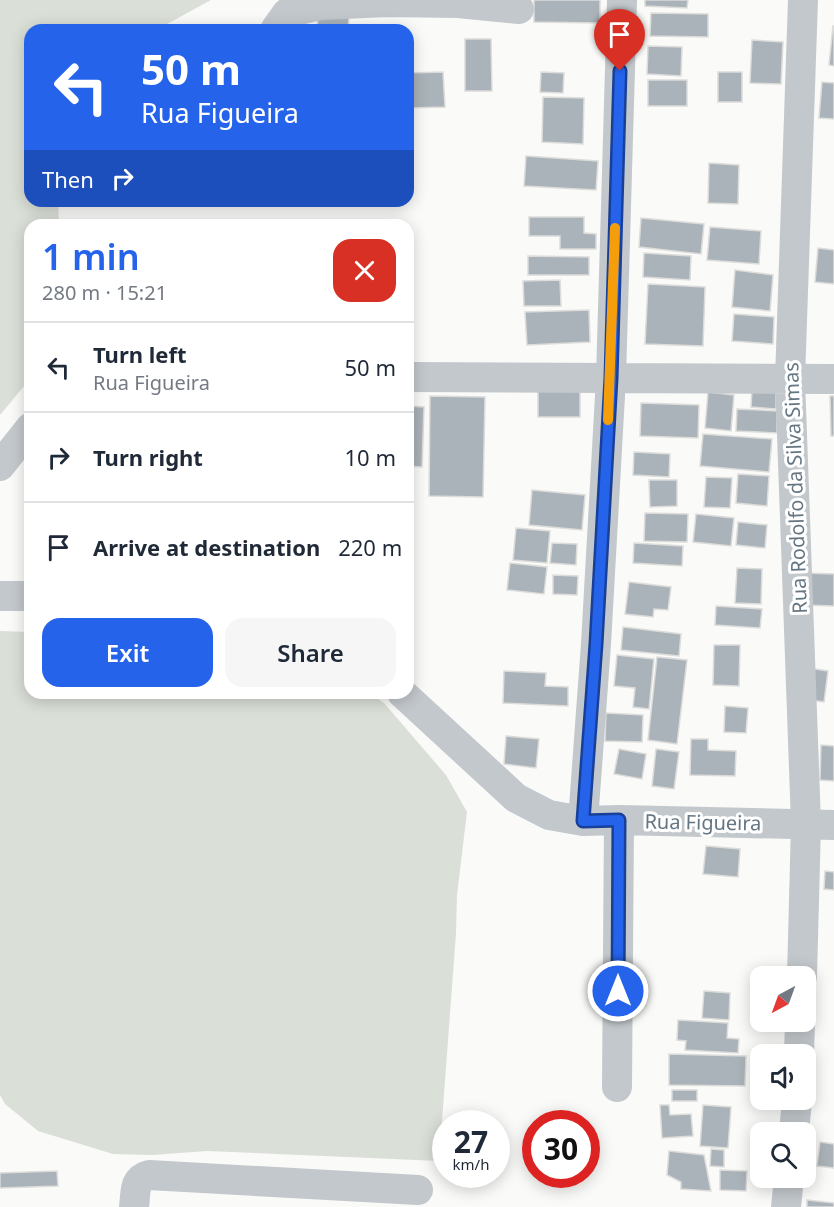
<!DOCTYPE html>
<html lang="en">
<head>
<meta charset="utf-8">
<style>
	body { margin:0; font-family:"Noto Sans",sans-serif; background:#f6f6f7; color:#1f2937; height:100vh; display:flex; flex-direction:column; font-size:22px; white-space:nowrap }
	* { box-sizing:border-box; margin:0 }
	p { font-size:20px; color:#747a83 }
	.icon { flex:none; width:33px; height:33px; fill:none; stroke:currentColor; stroke-width:2; stroke-linecap:round; stroke-linejoin:round }
	.map { position:relative; flex:1; overflow:hidden }
	.details { position:absolute; left:24px; top:219px; width:390px; height:480px; display:flex; flex-direction:column; background:#fff; border-radius:18px; box-shadow:0 3px 15px #0003 }
	.details>* { flex:none }
	.hud { position:absolute; left:24px; top:24px; width:390px; height:183px; border-radius:18px; box-shadow:0 3px 15px #0003; background:#2563eb; color:#fff; overflow:hidden }
	.needle { width:39px; rotate:221deg }
	.buttons { position:absolute; left:750px; top:966px; display:grid; gap:12px }
	.buttons a { display:grid; place-items:center; width:66px; height:66px; border-radius:12px; background:#fff; box-shadow:0 3px 15px #0003; font-size:30px }
	.speed { position:absolute; left:432px; top:1110px; display:flex; gap:12px; font-size:30px; font-weight:700; text-align:center }
	.speed>* { display:grid; place-content:center; width:78px; height:78px; border-radius:50%; background:#fff; box-shadow:0 3px 15px #0003; line-height:1 }
	.speed small { font-size:15px; font-weight:400 }
	.speed .limit { border:9px solid #d22; background:#fff; color:#111 }
	.pin { position:absolute; display:grid; place-items:center; width:51px; height:51px; color:#fff; margin:-62px -26px; border-radius:50% 50% 50% 0; rotate:-45deg; box-shadow:0 0 6px #0007 }
	.pin .icon { rotate:45deg }
	.me { position:absolute; width:66px; margin:-33px; rotate:0deg; stroke-linejoin:round; filter:drop-shadow(0 0 4px #0008) }
	.turn { display:flex; align-items:center; gap:21px; height:126px; padding:0 18px; font-size:27px }
	.turn .icon { width:78px; height:78px; stroke-width:2.5 }
	.turn b { display:block; font-size:42px; line-height:51px }
	.then { display:flex; align-items:center; height:57px; padding:0 18px; background:#0003; gap:12px; font-size:22px }
	.round { display:grid; place-items:center; flex:none; width:63px; height:63px; border-radius:18px; background:#f6f6f7 }
	.overview { display:flex; align-items:center; justify-content:space-between; height:102px; padding:0 18px }
	h1 { font-size:36px; font-weight:600; line-height:45px; color:#2563eb }
	.primary-button { display:flex; gap:12px; margin-top:auto; padding:12px 18px }
	.primary-button a { flex:1; height:69px; border-radius:18px; background:#2563eb; color:#fff; font-size:24px; font-weight:600; line-height:69px; text-align:center }
	.primary-button a+a { background:#f6f6f7; color:#1f2937 }
	ul { padding:0; list-style:none }
	li { display:flex; align-items:center; gap:18px; height:90px; padding:0 18px; border-top:2px solid #e0e1e3 }
	li div { flex:1 }
	li b { display:block; font-size:22px }
	li em { font-style:normal }
	.map>svg:first-child { display:block }
	.green { fill:#dadfd7 }
	.building { fill:#aab3b9; stroke:#dcdcda; stroke-width:1.5 }
	.lines { fill:none; stroke-linecap:round; stroke-linejoin:round }
	.minor { stroke:#c3c8cc; stroke-width:30 }
	.route-casing { stroke:#184099; stroke-width:15 }
	.route { stroke:#2563eb; stroke-width:10 }
	.slow { stroke:#f59e0b; stroke-width:10 }
	.labels { text-anchor:middle; dominant-baseline:central; stroke-width:6; stroke-linejoin:round; paint-order:stroke }
	.street-label { font-size:20px; fill:#657683; stroke:#fff }
</style>
</head>
<body>
<div class="map">
<svg width="834" height="1207" viewBox="0 0 834 1207">
	<rect width="100%" height="100%" fill="#fafaf8"/>
	<path class="green" d="M0,0H211L156,30H30V201H58L59,225H30V379L0,415Z
		M0,631L30,632V693H370L384,703L446,775L467,812L457,895L456,933L439,1161L207,1151L152,1155L113,1154L38,1131L5,1104L0,1095Z"/>
	<path class="building" d="M534,0H600V23L534,22Z
		M645,0H688L687,8L645,6Z
		M651,13L708,14V37L650,36Z
		M318,16L349,17L348,30H317Z
		M833,26H834V66L829,65Z
		M465,39H491L492,91H465Z
		M752,40L783,42L781,84L750,83Z
		M648,46L682,47L681,76L647,74Z
		M443,72L445,107L408,108V73Z
		M541,72L564,73L563,93L540,92Z
		M718,72H742V102H718Z
		M648,80H687V106H648Z
		M822,82L834,83V119L819,118Z
		M543,97L584,98L583,144L542,142Z
		M526,156L598,161L596,190L524,186Z
		M709,163L739,165L738,204L708,203Z
		M529,217H584V233L596,234V249H560V236H529Z
		M641,218L704,224L701,254L639,247Z
		M710,227L761,231L759,264L707,260Z
		M818,248L834,250V284L815,282Z
		M644,253L691,256L690,280L643,277Z
		M528,256L589,257V275H528Z
		M735,270L773,275L770,311L732,307Z
		M560,280L561,306H524L523,281Z
		M648,284L705,287L703,346L645,344Z
		M589,310L590,342L527,345L525,312Z
		M734,314L774,317L773,344L732,341Z
		M538,383H580V417H538Z
		M752,390L776,392V409L751,407Z
		M708,392L734,395L731,431L705,428Z
		M430,396L485,397L483,497L429,496Z
		M830,396H834V436H831Z
		M641,403L699,405L698,438L640,436Z
		M408,406L424,407L422,467L408,466Z
		M737,409L777,411V433L736,431Z
		M703,434L772,439L769,472L700,466Z
		M634,452L670,454L669,477L633,475Z
		M738,474L769,476L767,506L736,503Z
		M706,477L732,478L730,508L704,507Z
		M649,480H677V506L650,507Z
		M532,490L585,495L582,530L529,525Z
		M645,513L688,514L687,542L644,541Z
		M696,514L734,518L731,546L693,542Z
		M738,522L767,525L765,548L736,545Z
		M516,528L550,531L547,563L513,560Z
		M552,543L577,544L576,565L550,563Z
		M634,543L683,546L682,566L633,563Z
		M510,563L547,567L544,594L507,590Z
		M737,568L762,569L761,604L735,603Z
		M804,573L834,574V606L803,605Z
		M553,575L578,576L577,595L553,594Z
		M629,582L671,587L668,610L654,609L653,617L625,614Z
		M716,606L762,609L760,628L715,625Z
		M623,627L681,634L679,656L621,650Z
		M714,645H740L739,686L713,685Z
		M617,655L654,659L649,709L633,707L635,688L614,686Z
		M657,657L687,660L677,744L648,740Z
		M802,667L828,671L824,702L797,698Z
		M504,671L546,673L545,686L568,687V706L503,703Z
		M725,706L748,708L746,733L724,732Z
		M606,713L643,715L642,742L605,741Z
		M506,736L539,739L536,768L504,764Z
		M691,739H708V750L736,751L735,776L690,775Z
		M821,745L834,746V781L820,780Z
		M619,749L646,754L642,779L614,774Z
		M656,749L679,752L674,789L652,786Z
		M706,846L740,849L738,877L703,874Z
		M825,871L834,872V890L824,889Z
		M704,991L730,993L729,1020L702,1018Z
		M678,1020L728,1023L727,1038L739,1039L738,1053L685,1050L686,1041L677,1040Z
		M669,1054L746,1056L745,1086L669,1085Z
		M672,1090H697V1101H672Z
		M660,1105H669L670,1115L691,1114L693,1136L662,1138Z
		M703,1105L731,1107L728,1148L700,1146Z
		M820,1142L834,1144V1168L817,1166Z
		M711,1149L724,1150V1167L710,1166Z
		M669,1151L704,1155L711,1191L681,1189V1182L667,1175Z
		M720,1170L747,1171L746,1191L720,1190Z
		M57,1171L58,1186L0,1188V1173Z
		M807,1200L834,1203V1207H807Z"/>
	<g class="lines">
		<path class="minor" d="M275,30L287,13L321,5L386,2L458,3L519,9
			M408,377L834,379
			M0,466L30,428
			M0,596H30
			M402,693L516,798L549,815L583,821L619,820L834,825
			M583,821L596,644L611,378L622,0
			M802,976L806,824L790,379L803,0
			M799,1054L800,1022
			M617,1087L619,820
			M794,1132L797,1100
			M134,1207C136,1193 133,1179 149,1175L418,1190
			M786,1207L789,1178"/>
	</g>
	<g class="lines">
		<defs>
			<path id="route" d="M618,991L619,820L583,821L596,644L611,378L620,71"/>
		</defs>
		<use href="#route" class="route-casing"/>
		<use href="#route" class="route"/>
		<path class="slow" d="M608,420L615,228"/>
	</g>
	<g class="labels">
		<g class="street-label">
			<text transform="translate(795 488) rotate(-92)">Rua Rodolfo da Silva Simas</text>
			<text transform="translate(703 822) rotate(1)">Rua Figueira</text>
		</g>
	</g>
</svg>
<div class="buttons">
<a><svg class="needle" viewBox="-14 -14 28 28"><path d="M0-13l5 13h-10z" fill="#e53935"/><path d="M0 13l5-13h-10z" fill="#747a83"/></svg></a>
<a><svg class="icon" aria-label="sound" viewBox="0 0 24 24"><path d="M4 9h4l5-4v14l-5-4H4zM17 9q2 3 0 6"/></svg></a>
<a><svg class="icon" aria-label="search" viewBox="0 0 24 24"><circle cx="10" cy="10" r="6"/><path d="M15 15l6 6"/></svg></a>
</div>
<div class="speed"><div>27<small>km/h</small></div><div class="limit">30</div></div>
<div class="pin" style="left:620px;top:71px;background:#d93025"><svg class="icon" aria-label="arrive" viewBox="0 0 24 24"><path d="M6 21V4h12l-3 4 3 4H6"/></svg></div>
<svg class="me" style="left:618px;top:991px" viewBox="-20 -20 40 40"><circle r="17" fill="#2563eb" stroke="#fff" stroke-width="3"/><path d="M0-11L8 9 0 5-8 9z" fill="#fff"/></svg>
<div class="hud">
<div class="turn"><svg class="icon" aria-label="left" viewBox="0 0 24 24"><path d="M17 20v-9H6M10 6l-5 5 5 5"/></svg><div><b>50 m</b>Rua Figueira</div></div>
<div class="then">Then<svg class="icon" aria-label="right" viewBox="0 0 24 24"><path d="M7 20v-9h11M14 6l5 5-5 5"/></svg></div>
</div>
<section class="details">
<div class="overview"><div><h1>1 min</h1><p>280 m · 15:21</p></div><a class="round" style="background:#d93025;color:#fff"><svg class="icon" aria-label="close" viewBox="0 0 24 24"><path d="M6 6l12 12M18 6L6 18"/></svg></a></div>
<ul>
<li><svg class="icon" aria-label="left" viewBox="0 0 24 24"><path d="M17 20v-9H6M10 6l-5 5 5 5"/></svg><div><b>Turn left</b><p>Rua Figueira</p></div><em>50 m</em></li>
<li><svg class="icon" aria-label="right" viewBox="0 0 24 24"><path d="M7 20v-9h11M14 6l5 5-5 5"/></svg><div><b>Turn right</b></div><em>10 m</em></li>
<li><svg class="icon" aria-label="arrive" viewBox="0 0 24 24"><path d="M6 21V4h12l-3 4 3 4H6"/></svg><div><b>Arrive at destination</b></div><em>220 m</em></li>
</ul>
<div class="primary-button"><a>Exit</a><a>Share</a></div>
</section>
</div>
</body>
</html>
